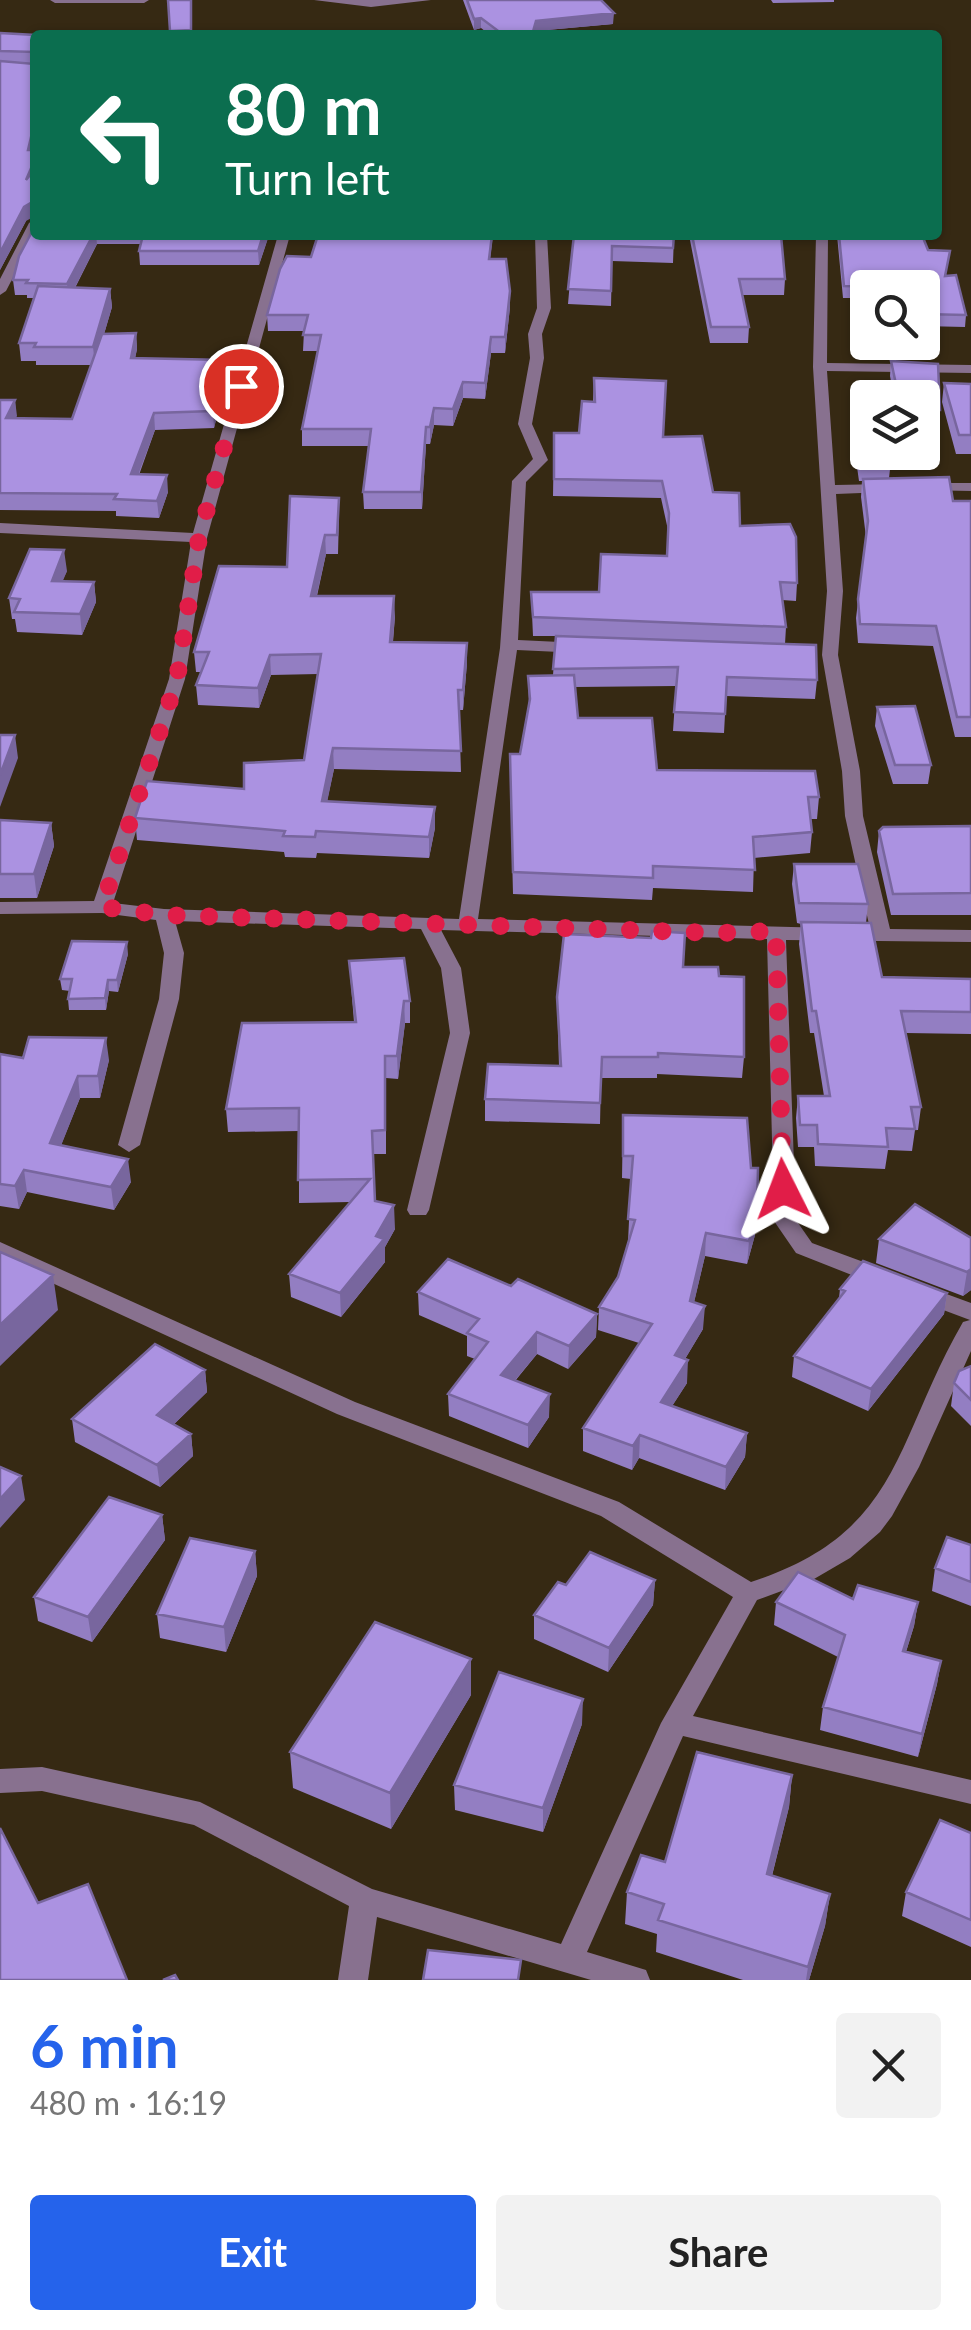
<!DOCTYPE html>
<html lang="en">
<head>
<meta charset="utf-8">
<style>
	body { margin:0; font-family:Lato,sans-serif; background:#f2f2f2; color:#222; height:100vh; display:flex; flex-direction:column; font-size:38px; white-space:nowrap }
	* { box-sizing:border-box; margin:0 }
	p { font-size:32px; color:#767676 }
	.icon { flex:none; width:55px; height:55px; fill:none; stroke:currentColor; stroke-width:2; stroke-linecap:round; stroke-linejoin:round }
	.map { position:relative; height:1980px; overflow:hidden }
	.sheet { display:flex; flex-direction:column; background:#fff; flex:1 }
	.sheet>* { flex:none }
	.guide { position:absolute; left:30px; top:30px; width:912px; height:210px; border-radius:10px; box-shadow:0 2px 8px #0004; background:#0b6e4f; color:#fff; overflow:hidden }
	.controls { position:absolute; left:850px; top:270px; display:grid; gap:20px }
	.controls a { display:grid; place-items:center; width:90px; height:90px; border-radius:10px; background:#fff; box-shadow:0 2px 8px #0004; font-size:50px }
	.pin { position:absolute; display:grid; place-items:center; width:85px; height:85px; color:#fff; margin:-42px; border:5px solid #fff; border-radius:50%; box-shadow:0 2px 10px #0007 }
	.me { position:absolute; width:110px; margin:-55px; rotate:357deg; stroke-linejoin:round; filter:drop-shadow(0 0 8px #0008) }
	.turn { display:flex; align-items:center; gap:35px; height:210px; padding:0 30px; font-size:45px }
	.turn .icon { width:130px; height:130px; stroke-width:2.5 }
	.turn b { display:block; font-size:70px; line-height:85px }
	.round { display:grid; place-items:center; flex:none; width:105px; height:105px; border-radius:10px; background:#f2f2f2 }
	.headline { display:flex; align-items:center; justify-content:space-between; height:170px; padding:0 30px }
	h1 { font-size:60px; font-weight:700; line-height:75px; color:#2563eb }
	.primary-button { display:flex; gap:20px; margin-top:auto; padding:20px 30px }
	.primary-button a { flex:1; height:115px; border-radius:10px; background:#2563eb; color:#fff; font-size:40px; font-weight:700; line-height:115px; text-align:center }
	.primary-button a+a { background:#f2f2f2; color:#222 }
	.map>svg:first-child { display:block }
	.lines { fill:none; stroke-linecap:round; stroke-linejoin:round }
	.street { fill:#88718f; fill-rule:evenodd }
	.wall { fill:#937ec2 }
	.shaded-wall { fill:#78669e }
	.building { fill:#ab92e1; stroke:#78669e; stroke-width:2.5 }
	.route { stroke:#e11d48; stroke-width:18; stroke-dasharray:0 32.4 }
</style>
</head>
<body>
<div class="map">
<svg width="971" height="1980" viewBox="0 0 971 1980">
	<rect width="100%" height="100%" fill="#362913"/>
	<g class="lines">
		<path class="street" d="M50,0H149L144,3H55Z
			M314,0H431L371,7Z
			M35,219V235L6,291L0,295V279L29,223Z
			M278,235H290L207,538L185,679L113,903L164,909L459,919L500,648L512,481L533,459L518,424L530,358L528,334L537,308L535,235H547L551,308L542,334L544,358L532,424L548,460L526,482L518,640L581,643L589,648L581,653L517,650L478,919L870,929L845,816L842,771L822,655L827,591L813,367L816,235H828L827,363L971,365V373L827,371L835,485L886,484L893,488L886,492L836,494L843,591L838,655L860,771L863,816L890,929L971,930V942L786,940L796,1220L812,1243L888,1271L891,1277L888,1283H872L796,1253L774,1221L767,939L441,930L461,968L470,1033L429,1210L426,1215H410L407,1210L450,1033L441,968L421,929L175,921L184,953L179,999L140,1145L129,1152L118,1145L159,999L164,953L156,920L102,913L0,914V902L94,901L169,679L191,542L0,533V523L193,533Z
			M925,483H971V491L920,490L918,487Z
			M0,1242L355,1402L619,1502L751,1582C902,1533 894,1441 963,1322L970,1320L914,1299L910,1293L914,1287L922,1285L971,1303V1351L919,1467L892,1516L880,1532L850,1558L814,1579L757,1600L693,1716L971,1780V1804L683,1736L587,1952L646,1970L650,1980H591L377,1917L368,1980H338L349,1906L194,1825L42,1791L0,1793V1769L42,1767L200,1802L372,1889L561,1944L661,1723L733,1597L601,1516L337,1414L0,1259Z"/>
	</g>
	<path class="wall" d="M168,0H192V35H171Z
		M463,0H601L613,24L536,31L535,35H490L481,28L474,30Z
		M771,0H834V2L773,3Z
		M0,33L35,35V139L32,150L26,221L0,270Z
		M35,235H269L259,265H140L139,251L140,244H97L75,288L110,289L112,307L104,334L136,333L137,349L135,358L226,360L227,376L214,428L155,430L139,475L168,492L159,518L116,516V511L0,510V400H15L16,418L72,419L91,365H36V361H21L19,343L34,298H27V295H15L13,280Z
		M318,235H493L490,259L510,307L505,353H491L485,399L463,398L453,426L434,425L430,444H426L422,509H364L363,492L369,446H302V429L318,351H303L304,331H268L267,315L311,257Z
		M574,235H674L673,263L612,261L611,306L568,304Z
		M689,235H781L785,279L784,295H742L749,327L748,343H710Z
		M837,235H922L928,250L946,276L966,315L965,327L922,326V288H868V298H843Z
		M891,361L940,410L938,425H922V398H894L890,376Z
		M594,378L663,437L740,526L797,583L796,601L782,600L786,627L785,644L817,680L815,699L726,696L724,733L673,731L676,686L575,687L578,718L657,770L819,797L817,819H811L812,832L810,853L754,858L753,892L653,888L652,900L513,894L510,775L520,754L529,705L528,676L553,675L556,636H533L531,592H599L667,556L668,530L661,498L553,496L554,433H579L593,402Z
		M944,383L971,384V454H956L942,402Z
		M858,441L891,461L889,478L953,501H971V737H955L933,646L858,643L856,618L866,537L861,497L862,481H859L856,460Z
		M339,516L338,554H326L317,596L395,616L393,642L467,663L463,710H459L461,772L334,769L327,801L435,807V828L429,858L317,853L316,858L285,857L284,852L137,840L135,818L244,789L304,760L318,674L271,675L259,708L198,705L196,685L201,672H196L194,652L287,567Z
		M67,571L62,581L94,582L96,602L82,635L17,632L15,619H12L9,598Z
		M877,707L931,765L928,784H893L875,726Z
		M0,820L51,823L54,846L37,898H0Z
		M971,826V915H891L877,852L879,831Z
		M794,864L868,904L866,923L882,977L971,979V1034L906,1033L921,1107L918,1130H915L912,1151L888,1150L885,1169L815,1166L814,1147H798L796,1118L798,1096H824L814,1033H810L799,944L801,924L797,923L792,884Z
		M651,938L683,967L719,976L744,1057L742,1078L657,1074V1078H601L600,1124L485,1121V1099L559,1066L557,997Z
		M128,954L118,992L109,991L106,1010H69L68,999L70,991L62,990L60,979Z
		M349,961L410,1001V1023H405L398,1079L386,1078V1154H373L375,1201L395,1229L385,1247V1262L341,1317L291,1297L289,1274L350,1202L299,1203V1131L228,1132L226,1109L354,1022Z
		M0,1054L23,1058L109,1060L100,1098H80L61,1145L131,1182L114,1210L27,1192L19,1209L0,1206Z
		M623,1115L755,1235L747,1264L705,1256L694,1302L703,1329L685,1359L687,1383L672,1406L747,1433L745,1457L725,1490L639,1458L632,1470L583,1451V1428L639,1343L598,1330L599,1307L618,1277L628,1242L631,1179L622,1178Z
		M971,1238V1290L963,1296L876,1263L879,1239Z
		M511,1286L597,1314L596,1337L568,1369L537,1354L515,1381L549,1417L528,1448L449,1416L448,1394L475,1359L467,1356V1336L419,1315L418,1292Z
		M840,1289L947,1293L944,1314L868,1411L792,1377L794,1356L839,1298Z
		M971,1366V1426L951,1406L954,1383Z
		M205,1370L207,1392L174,1424L191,1434L193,1456L160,1487L75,1442L72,1419Z
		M162,1515L165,1540L92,1642L38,1621L34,1597Z
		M971,1545V1606L932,1591L935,1568Z
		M255,1551L257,1576L226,1652L160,1638L157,1614Z
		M655,1580L653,1605L608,1672L534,1639V1615L566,1585Z
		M853,1599L918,1602L914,1626L906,1652L941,1661L937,1684L918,1757L820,1730L823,1707L838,1657L774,1625L776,1602Z
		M471,1695L391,1829L293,1788L290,1752Z
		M582,1724L543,1832L455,1810L454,1785Z
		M792,1775L789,1807L772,1876L830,1894L825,1926L809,1980H743L656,1952L657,1934L625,1924L627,1892L665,1862Z
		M971,1833V1947L902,1916L906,1892Z"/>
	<path class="shaded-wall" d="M614,13L613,24L536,31L535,35H532L536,21Z
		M481,18V28L474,30V19Z
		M35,120V139L29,163L28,150Z
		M34,201L35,216L26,221L0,270V253L24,207Z
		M93,235H96L97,244L69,299L67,284Z
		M263,235H269L259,265L258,251Z
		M110,289L112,307L95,365L93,347Z
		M510,291V307L505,353V337Z
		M136,333L137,349L132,374L131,358Z
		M491,337V353L485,399V383Z
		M226,360L227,376L214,428L213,411Z
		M463,382V398L453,426V409Z
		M15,400L17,416L8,434L6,418Z
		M434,408V425L430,444V427Z
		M154,413L155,430L132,491L131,474Z
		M426,427V444L422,509L421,492Z
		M167,475L168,492L159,518L157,501Z
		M325,535L326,554L312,616L311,596Z
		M64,550L67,571L54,602L52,581Z
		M94,582L96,602L82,635L80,614Z
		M394,596L395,616L391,662L390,642Z
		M467,643V663L463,710V690Z
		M270,655L271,675L259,708L258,688Z
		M15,735L18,758L0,807V775Z
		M333,748L334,769L323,822L322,801Z
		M435,807V828L429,858V837Z
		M51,823L54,846L37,898L34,874Z
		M127,942L128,954L118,992L117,980Z
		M108,980L109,991L106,1010L105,998Z
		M404,1001L405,1023L398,1079L397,1056Z
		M106,1038L109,1060L100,1098L98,1076Z
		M78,1076L80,1098L53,1166L50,1143Z
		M128,1159L131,1182L114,1210L111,1187Z
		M24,1170L27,1192L19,1209L15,1186Z
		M394,1205L395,1229L385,1247V1262L341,1317L340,1293Z
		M757,1213L755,1235L747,1264L749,1241Z
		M706,1233L705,1256L689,1324L690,1301Z
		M971,1269V1290L963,1296L967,1272Z
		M53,1275L58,1310L0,1366V1325Z
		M947,1293L944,1314L868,1411L871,1389Z
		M705,1306L703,1329L673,1379L675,1355Z
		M597,1314L596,1337L568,1369L569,1346Z
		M537,1332V1354L500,1398L501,1375Z
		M688,1360L687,1383L660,1425L661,1402Z
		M205,1370L207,1392L160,1438L157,1415Z
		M550,1394L549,1417L528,1448V1425Z
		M747,1433L745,1457L725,1490L726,1467Z
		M191,1434L193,1456L160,1487L157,1465Z
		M640,1435L639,1458L632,1470L633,1446Z
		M21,1476L25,1500L0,1528V1499Z
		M162,1515L165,1540L92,1642L88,1617Z
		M255,1551L257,1576L226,1652L224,1627Z
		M655,1580L653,1605L608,1672L609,1648Z
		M918,1602L914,1626L899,1674L903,1651Z
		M471,1659V1695L391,1829L390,1793Z
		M941,1661L937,1684L918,1757L922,1734Z
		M583,1699L582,1724L543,1832V1808Z
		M792,1775L789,1807L764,1907L767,1874Z
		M830,1894L825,1926L809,1980H806L808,1967Z"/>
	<path class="building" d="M168,0H191V30L170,31Z
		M467,0H601L614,13L536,21L532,35H501V33L481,18L474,19Z
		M0,33L35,35V52L0,51Z
		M35,58V120L28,150H35V159L26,180L35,169V209L34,201L24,207L0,253V61L34,64Z
		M35,226V235H93L67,284L26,283L28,280H13L19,256Z
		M143,235H263L258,251H139Z
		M318,235H492L489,259H506L510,291L505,337H491L485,383L463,382L453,409L434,408L430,427H426L421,492H363L371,429H302L321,335H303L308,315H267L280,269L287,256L311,257Z
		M574,235H674L673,248L612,246L611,291L568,289Z
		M692,235H781L785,279H739L749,327H711Z
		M839,235H922L928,250L950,251L945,276L956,275L966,315L922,314V288L844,286Z
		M38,286L110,289L93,347H34L36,343H19Z
		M136,333L131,358L226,360L213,411L154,413L131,474L167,475L157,501L114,499L117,494L0,493V400H15L6,418L72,419L102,334Z
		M891,361L938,364L940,410H922V398H899Z
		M594,378L666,381L663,437L702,436L713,492L739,493L740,526L790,524L796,537L797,583L780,582L786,627L533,617L531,592H599L601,554L667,556L669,513L662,481L554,479V433H579L582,401L595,402Z
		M944,383L971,384V435H959Z
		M858,441H868V452H890L891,461H860Z
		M949,477L953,501H971V717H957L936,626L860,624L858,599L868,521L863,479Z
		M290,496L339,498L337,535H325L311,596H394L390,642L467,643L463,690H458L461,751L333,748L322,801L435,807L429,837L316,831L315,837L283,836L285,831L135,818L147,781L244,789V763L304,760L321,654L270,655L258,688L196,685L209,652H194L219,566L287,567Z
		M30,549L64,550L52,581L94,582L80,614L14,612L20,599L9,598Z
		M556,636L816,645L817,680L727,677L725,714L674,712L678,667L553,669Z
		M574,675L578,718H652L657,770L815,771L819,797H808L812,832L753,837L755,870L653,866V878L513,872L510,754H520L530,699L528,676Z
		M915,706L931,765H895L877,707Z
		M0,735H15L0,775Z
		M0,820L51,823L34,874H0Z
		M971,826V893L893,894L879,831L883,827Z
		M794,864H858L868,904L799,903Z
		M801,922L871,923L882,977L971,979V1012L901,1011L921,1107H911L915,1129L886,1128L888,1147L818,1144L817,1125H800L798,1096H830L816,1011H812Z
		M652,931L685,933L683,967H718L719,976L744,977V1057L658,1053V1057H602L600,1103L485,1099L488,1064L561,1066L557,997L564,934L651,938Z
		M72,941L127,942L117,980H108L105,998L68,999L72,979H60Z
		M404,958L410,1001H404L397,1056H385V1130L372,1131L375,1201L394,1205L376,1236L384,1239L340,1293L289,1274L370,1179L298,1180L299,1108L226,1109L242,1023L356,1022L349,961Z
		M29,1037L106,1038L98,1076H78L50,1143L128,1159L111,1187L24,1170L15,1186L0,1184V1054L23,1058Z
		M623,1115L747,1118L751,1168H758L757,1213L749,1241L706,1233L690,1301L705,1306L675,1355L688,1360L661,1402L747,1433L726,1467L640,1435L633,1446L583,1428L652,1324L599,1307L618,1277L635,1220L628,1219L633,1156H623Z
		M915,1204L971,1238V1269L967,1272L879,1239Z
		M0,1252L53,1275L0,1325Z
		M448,1259L511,1286L518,1279L597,1314L569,1346L537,1332L501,1375L550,1394L528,1425L448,1394L488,1342L467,1333L479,1319L418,1292Z
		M863,1261L947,1293L871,1389L794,1356L845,1291L840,1289Z
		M155,1344L205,1370L157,1415L191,1434L157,1465L72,1419Z
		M971,1366V1400L954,1383L959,1371Z
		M0,1467L21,1476L0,1499Z
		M109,1497L162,1515L88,1617L34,1597Z
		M947,1537L971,1545V1582L935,1568Z
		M190,1538L255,1551L224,1627L157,1614Z
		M590,1552L655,1580L609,1648L534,1615L558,1582L566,1585Z
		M798,1572L853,1599L858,1585L918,1602L903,1651L941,1661L922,1734L823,1707L845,1635L776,1602Z
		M375,1622L471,1659L390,1793L290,1752Z
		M499,1672L583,1699L543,1808L454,1785Z
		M697,1752L792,1775L767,1874L830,1894L808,1967L658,1920L664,1904L627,1892L641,1855L665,1862Z
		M940,1820L971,1833V1920L906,1892Z
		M0,1828L38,1903L88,1884L127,1980H0Z
		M428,1950L521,1960L518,1980H423Z
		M175,1975L178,1980H163Z"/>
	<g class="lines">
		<path class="route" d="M241,386L199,538L177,679L102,907L164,915L719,933L776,931L783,1189"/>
	</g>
</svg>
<div class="controls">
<a><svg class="icon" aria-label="search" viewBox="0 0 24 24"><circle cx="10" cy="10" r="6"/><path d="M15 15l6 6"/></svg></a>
<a><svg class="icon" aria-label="layers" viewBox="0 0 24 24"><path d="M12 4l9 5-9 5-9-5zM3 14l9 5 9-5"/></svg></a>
</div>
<div class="pin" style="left:241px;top:386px;background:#d93025"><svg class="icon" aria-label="arrive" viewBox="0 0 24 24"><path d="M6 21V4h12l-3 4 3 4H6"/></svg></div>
<svg class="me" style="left:783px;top:1189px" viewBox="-20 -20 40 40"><path d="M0-17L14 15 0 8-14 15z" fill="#e11d48" stroke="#fff" stroke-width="4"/></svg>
<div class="guide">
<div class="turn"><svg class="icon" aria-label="left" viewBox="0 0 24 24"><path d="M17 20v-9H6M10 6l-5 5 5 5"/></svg><div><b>80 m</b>Turn left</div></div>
</div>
</div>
<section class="sheet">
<div class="headline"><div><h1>6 min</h1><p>480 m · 16:19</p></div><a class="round"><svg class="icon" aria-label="close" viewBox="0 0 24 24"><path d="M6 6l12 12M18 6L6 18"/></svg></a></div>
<div class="primary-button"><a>Exit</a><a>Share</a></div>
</section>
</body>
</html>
